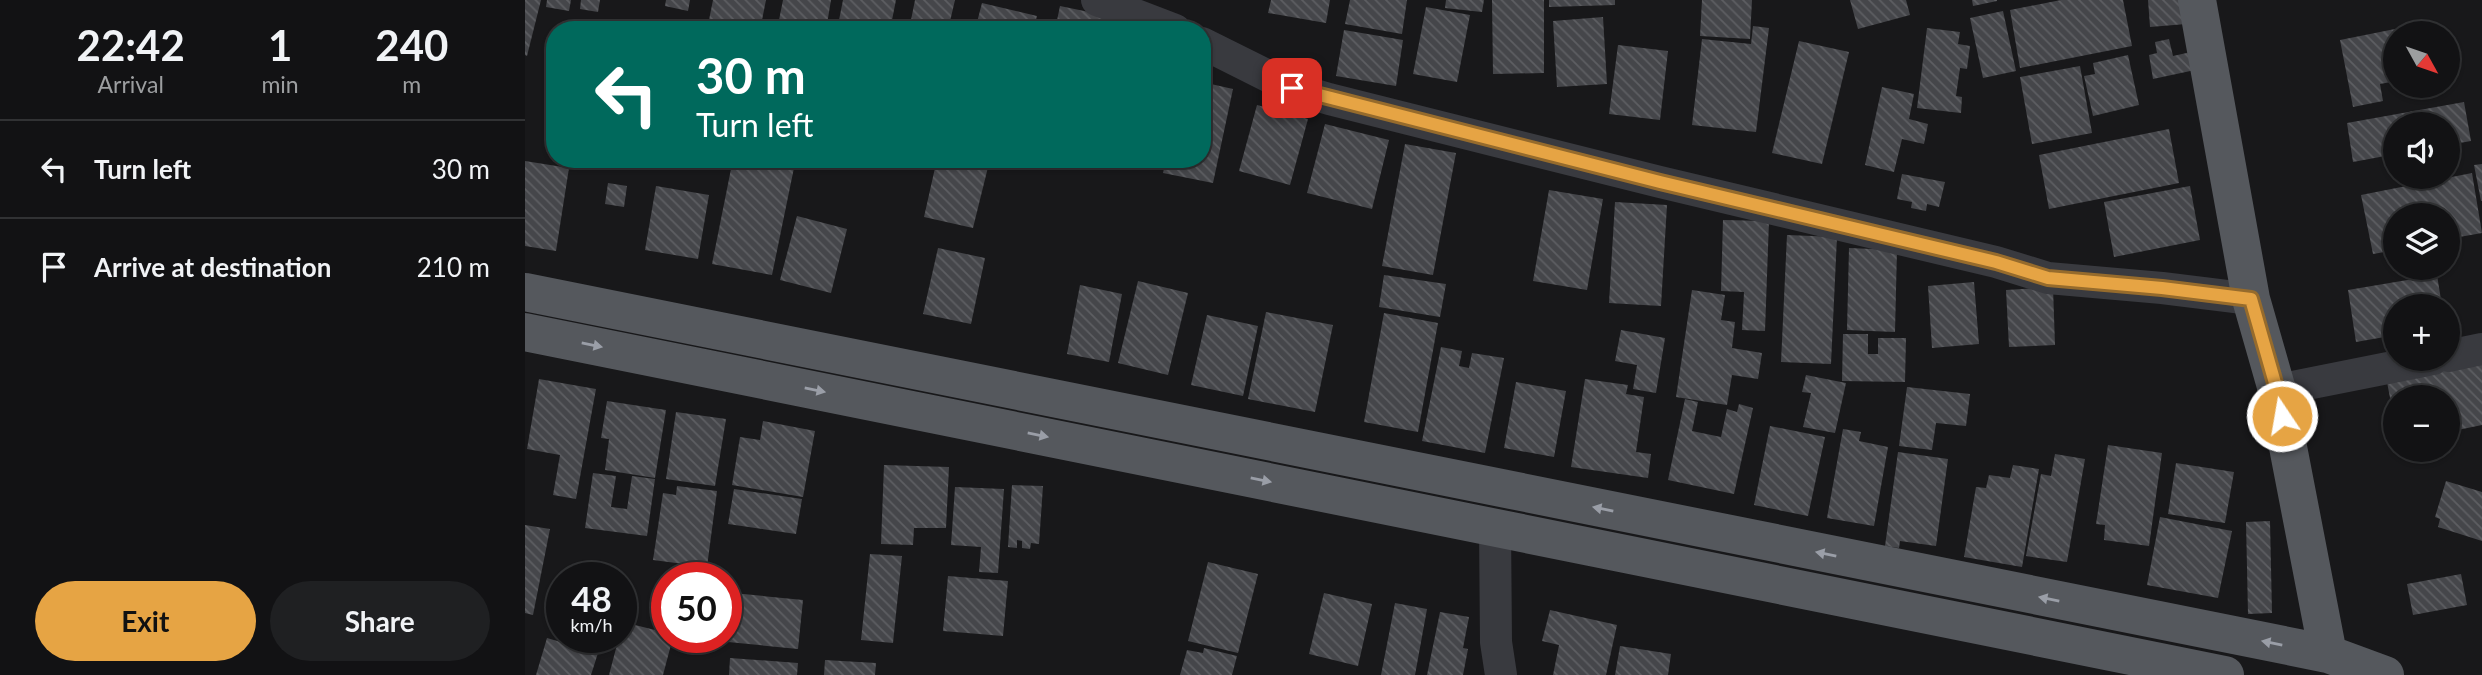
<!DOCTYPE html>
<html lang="en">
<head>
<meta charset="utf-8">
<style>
	body { margin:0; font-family:Lato,sans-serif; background:#1f2022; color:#f1f3f6; height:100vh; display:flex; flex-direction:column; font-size:26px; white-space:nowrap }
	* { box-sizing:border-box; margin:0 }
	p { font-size:23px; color:#9c9ea0 }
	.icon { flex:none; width:38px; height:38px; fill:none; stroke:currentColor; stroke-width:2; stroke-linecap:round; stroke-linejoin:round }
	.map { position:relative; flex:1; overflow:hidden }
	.drawer { display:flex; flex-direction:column; background:#121214; width:525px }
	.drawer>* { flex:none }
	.banner { position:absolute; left:21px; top:21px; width:665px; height:147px; border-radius:28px; box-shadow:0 2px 5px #0004,0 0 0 2px #313234; background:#00695c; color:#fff; overflow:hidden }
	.needle { width:46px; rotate:130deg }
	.tools { position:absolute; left:1858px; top:21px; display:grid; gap:14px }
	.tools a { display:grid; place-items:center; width:77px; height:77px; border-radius:50%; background:#121214; box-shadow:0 2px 5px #0004,0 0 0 2px #313234; font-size:35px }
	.speed { position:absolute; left:21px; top:562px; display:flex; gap:14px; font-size:35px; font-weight:700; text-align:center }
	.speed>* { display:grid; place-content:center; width:91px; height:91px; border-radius:50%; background:#121214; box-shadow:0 2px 5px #0004,0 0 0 2px #313234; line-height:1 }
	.speed small { font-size:18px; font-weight:400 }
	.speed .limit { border:10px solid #d22; background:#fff; color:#111 }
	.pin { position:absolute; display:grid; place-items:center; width:60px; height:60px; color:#fff; margin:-30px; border-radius:14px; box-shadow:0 4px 10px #0006 }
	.me { position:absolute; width:77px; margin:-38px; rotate:348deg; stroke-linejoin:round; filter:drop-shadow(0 0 5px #0008) }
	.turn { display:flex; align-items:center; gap:24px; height:147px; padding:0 35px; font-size:32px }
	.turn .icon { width:91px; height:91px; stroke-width:2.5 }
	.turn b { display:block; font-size:49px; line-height:60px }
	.eta { display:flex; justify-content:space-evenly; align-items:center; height:119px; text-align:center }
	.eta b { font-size:42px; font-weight:700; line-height:49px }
	.primary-button { display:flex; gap:14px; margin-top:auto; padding:14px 35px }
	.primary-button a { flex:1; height:80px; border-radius:42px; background:#e6a444; color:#111; font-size:28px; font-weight:700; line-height:80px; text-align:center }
	.primary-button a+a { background:#1f2022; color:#f1f3f6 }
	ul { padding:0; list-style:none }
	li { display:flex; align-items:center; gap:21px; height:98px; padding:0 35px; border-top:2px solid #313234 }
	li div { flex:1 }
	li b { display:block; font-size:26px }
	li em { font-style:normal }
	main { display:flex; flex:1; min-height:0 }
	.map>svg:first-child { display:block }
	.building { fill:url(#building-back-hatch) }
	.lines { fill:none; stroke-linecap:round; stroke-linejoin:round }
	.minor { stroke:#393a3f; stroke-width:32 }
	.major { stroke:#55585d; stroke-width:38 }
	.oneway { fill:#9a9ea7 }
	.route-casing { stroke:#966b2c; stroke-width:18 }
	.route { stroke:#e6a444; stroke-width:12 }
</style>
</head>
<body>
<main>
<section class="drawer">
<div class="eta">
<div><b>22:42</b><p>Arrival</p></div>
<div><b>1</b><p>min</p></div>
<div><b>240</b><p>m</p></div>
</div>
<ul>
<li><svg class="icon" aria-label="left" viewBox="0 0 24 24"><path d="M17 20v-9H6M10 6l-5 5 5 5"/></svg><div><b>Turn left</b></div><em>30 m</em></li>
<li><svg class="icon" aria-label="arrive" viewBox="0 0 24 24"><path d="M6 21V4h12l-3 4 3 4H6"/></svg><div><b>Arrive at destination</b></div><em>210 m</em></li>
</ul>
<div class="primary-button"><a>Exit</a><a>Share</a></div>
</section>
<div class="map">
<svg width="1957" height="675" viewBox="0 0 1957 675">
	<defs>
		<pattern id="building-back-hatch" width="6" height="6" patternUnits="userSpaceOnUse" patternTransform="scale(1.75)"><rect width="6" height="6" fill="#45464a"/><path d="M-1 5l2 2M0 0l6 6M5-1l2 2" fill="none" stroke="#5d5e62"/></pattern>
	</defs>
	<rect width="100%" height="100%" fill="#18181a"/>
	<path class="building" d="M0,0H16L2,56L0,55Z
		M22,0H46L44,11L21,7Z
		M56,0H75L73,12L55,9Z
		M141,0H165L163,11L140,6Z
		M188,0H241L235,30H182Z
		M258,0H306L301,30H279L253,25Z
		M318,0H371L365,30H312Z
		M390,0H430L423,30H384Z
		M746,0H805L801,23L743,13Z
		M825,0H882L877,34L820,24Z
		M921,0H959L957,12L920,8Z
		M967,0H1019V73L968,74Z
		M1024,0H1090V5L1024,7Z
		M1177,0H1227L1225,39L1175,36Z
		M1325,0H1381L1385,15L1333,29Z
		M1447,0H1472V1L1448,6Z
		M1536,0H1598L1607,46L1495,68L1485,10Z
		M1623,0H1659L1661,24L1625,27Z
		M457,3L512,16L508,30H450Z
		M535,6L588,17L585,30H530Z
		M901,7L945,15L932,82L888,74Z
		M1478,11L1491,71L1458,78L1445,18Z
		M1078,17L1082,84L1032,87L1028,21Z
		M90,23L118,28V30H88Z
		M1900,23L1902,33H1871V81L1855,84L1858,101L1828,107L1815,40Z
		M1228,26L1244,28L1231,132L1167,125L1177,39L1226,44Z
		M1402,28L1435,32L1433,44L1445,46L1442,69L1435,68L1431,96L1437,97L1436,113L1392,108Z
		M819,30L878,40L871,86L811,76Z
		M1644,39L1648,56L1666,52L1670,70L1628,79L1624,55L1632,53L1630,42Z
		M1274,41L1324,52L1297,164L1247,153Z
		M1093,45L1143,51L1135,120L1084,114Z
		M1603,55L1614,105L1568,116L1559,76L1570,74L1568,63Z
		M1555,66L1567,133L1507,144L1495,77Z
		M677,82L708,89L688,183L638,173L641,159H677Z
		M1357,87L1389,94L1384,119L1403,124L1399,144L1377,139L1369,172L1340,165Z
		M1939,102L1946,141L1923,145V124H1871V154L1828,162L1822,123Z
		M732,105L783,119L765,185L714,171Z
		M800,124L864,140L847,209L782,193Z
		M1644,129L1654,183L1524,209L1514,155Z
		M880,144L931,153L908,275L857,266Z
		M208,159H251L270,163L247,275L187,264Z
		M412,159H465L448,228L399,217Z
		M0,161L44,168L31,251L0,246Z
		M1957,164V201H1956L1949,165Z
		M1947,173L1957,233L1923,239V215H1871V250L1848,254L1836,195Z
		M1377,174L1420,182L1414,207L1402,204L1401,211L1386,208L1387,202L1372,199Z
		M83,183L102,186L99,207L80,204Z
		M131,186L184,195L173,259L120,250Z
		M1665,186L1675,240L1589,257L1579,202Z
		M1024,190L1078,199L1062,290L1008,281Z
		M1090,202L1142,205L1136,306L1084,303Z
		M272,216L322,229L306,293L255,280Z
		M1198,220L1244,221L1240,331L1217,330L1219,292L1196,291Z
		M1262,235L1312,237L1306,364L1256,362Z
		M413,248L460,258L446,324L398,314Z
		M1324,248L1372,250L1370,332L1322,330Z
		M859,275L921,284L915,317L854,307Z
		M1912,275L1917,306H1871V335L1831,342L1823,290Z
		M613,281L663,293L643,375L593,363Z
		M1449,282L1454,344L1407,348L1403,286Z
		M555,285L597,294L584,362L542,354Z
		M1528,287L1530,345L1484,347L1481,290Z
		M1167,290L1200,295L1196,320L1210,322L1207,348L1237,353L1233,379L1207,375L1202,405L1151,397Z
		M741,312L808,325L790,412L723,399Z
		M859,313L913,323L893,432L839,422Z
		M682,315L733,326L718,396L666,385Z
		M1096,330L1140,338L1131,393L1108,389L1112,365L1090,361Z
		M1318,334H1343V354H1353V338H1381L1380,382L1317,381Z
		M916,347L937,351L934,366L944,368L947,353L979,358L960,453L897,441Z
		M1957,363V425L1923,432V397H1871L1869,419L1862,382Z
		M1281,375L1321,383L1310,433L1278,427L1286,393L1277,392Z
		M14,379L71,389L51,499L28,495L35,455L2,449Z
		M1060,379L1103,385L1101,394L1119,397L1111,452L1126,454L1123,478L1046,467Z
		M991,382L1041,391L1029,457L979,448Z
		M1382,387L1445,394L1441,426L1411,423L1407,450L1374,446Z
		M1160,399L1173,402L1167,431L1196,437L1202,409L1212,412L1214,404L1228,408L1209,494L1143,480Z
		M82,401L141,410L130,478L80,470L84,439L76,438Z
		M151,412L201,419L190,486L141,479Z
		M238,421L290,431L278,497L207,485L215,437L235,440Z
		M1245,426L1300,437L1283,516L1229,505Z
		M1318,429L1336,432L1334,441L1363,447L1349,526L1302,518Z
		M1583,445L1637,453L1624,546L1579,540L1580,525L1571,524Z
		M1373,452L1423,459L1411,546L1375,541L1374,548L1360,546Z
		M1530,454L1560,459L1542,562L1501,556L1516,474L1526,476Z
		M1651,463L1709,472L1700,523L1643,514Z
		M359,465L424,467L421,528H389L388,545L356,544Z
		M1488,465L1514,469L1497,567L1439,557L1451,487L1461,488L1464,475L1485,478Z
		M68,473L91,476L86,507L102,509L107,476L130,479L122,536L60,528Z
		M1921,481L1957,492V541L1913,527L1915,519L1910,517Z
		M487,485L518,486L514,544L506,543L505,549L497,548V541L492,540V548L483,547Z
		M152,486L192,491L182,567L128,560L138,493L151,495Z
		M430,487L479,489L473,573L454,572L456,547L426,545Z
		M209,489L277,499L271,534L203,524Z
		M1635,517L1707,531L1693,598L1622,585Z
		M1745,521L1747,613L1723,614L1721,522Z
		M0,525L25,529L8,615L0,613Z
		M345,554L377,556L368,643L336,640Z
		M683,562L733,574L713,653L663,641Z
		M1936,574L1942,605L1888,615L1882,584Z
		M423,576L483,581L478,636L418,631Z
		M208,593L278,600L273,649L203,642Z
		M799,593L847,604L833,666L784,654Z
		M870,603L902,609L890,675H856Z
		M1025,610L1092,625L1081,675H1028L1034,645L1017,641Z
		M915,612L944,617L938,648L943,649L938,675H902Z
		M98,622L142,633V637H148L138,675H84L94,637H96Z
		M22,638L73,653L66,675H11Z
		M1095,646L1146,654L1143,675H1090Z
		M679,648L712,656L707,675H655L662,650L678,653Z
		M205,658L273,663L272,675H204Z
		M300,660L351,663L350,675H299Z"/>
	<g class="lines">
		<path class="minor" d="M572,0L650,30
			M677,43L767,88L804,99L1135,182L1471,262L1523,278L1637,288L1726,299
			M1923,356L1957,349
			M1752,390L1908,359
			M970,527L971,642L976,675"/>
		<path class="major" d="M1672,0L1726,299L1752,390L1803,654
			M0,292L1803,654L1860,675
			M0,332L1700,675"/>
	</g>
	<defs><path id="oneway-solid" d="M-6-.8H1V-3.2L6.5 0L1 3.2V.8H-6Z" transform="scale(1.75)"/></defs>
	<g class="oneway">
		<use href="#oneway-solid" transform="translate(67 345) rotate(11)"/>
		<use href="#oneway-solid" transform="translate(290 390) rotate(11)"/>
		<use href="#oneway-solid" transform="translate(513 435) rotate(11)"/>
		<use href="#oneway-solid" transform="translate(736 480) rotate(11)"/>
		<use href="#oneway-solid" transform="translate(1078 509) rotate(-169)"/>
		<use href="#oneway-solid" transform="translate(1301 554) rotate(-169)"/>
		<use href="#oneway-solid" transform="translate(1524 599) rotate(-169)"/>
		<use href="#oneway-solid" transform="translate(1747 643) rotate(-169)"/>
	</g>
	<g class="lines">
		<defs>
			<path id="route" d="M767,88L1135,182L1471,262L1523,278L1637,288L1726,299L1752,390L1757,416"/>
		</defs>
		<use href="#route" class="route-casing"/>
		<use href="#route" class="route"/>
	</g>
</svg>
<div class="tools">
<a><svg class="needle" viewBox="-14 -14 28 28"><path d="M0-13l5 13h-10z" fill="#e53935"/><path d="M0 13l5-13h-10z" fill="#9c9ea0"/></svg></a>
<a><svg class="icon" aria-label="sound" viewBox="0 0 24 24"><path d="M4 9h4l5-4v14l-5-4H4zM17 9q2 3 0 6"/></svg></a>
<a><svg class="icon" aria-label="layers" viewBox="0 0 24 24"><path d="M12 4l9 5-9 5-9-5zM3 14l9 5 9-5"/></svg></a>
<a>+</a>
<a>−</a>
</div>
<div class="speed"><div>48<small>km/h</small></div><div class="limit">50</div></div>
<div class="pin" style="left:767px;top:88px;background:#d93025"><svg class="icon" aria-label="arrive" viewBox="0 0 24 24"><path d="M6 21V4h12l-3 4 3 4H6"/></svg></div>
<svg class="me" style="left:1757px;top:416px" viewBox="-20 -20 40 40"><circle r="17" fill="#e6a444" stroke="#fff" stroke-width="3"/><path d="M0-11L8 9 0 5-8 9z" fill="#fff"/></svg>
<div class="banner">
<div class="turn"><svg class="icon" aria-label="left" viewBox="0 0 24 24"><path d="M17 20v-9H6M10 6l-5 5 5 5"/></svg><div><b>30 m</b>Turn left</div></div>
</div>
</div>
</main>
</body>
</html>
